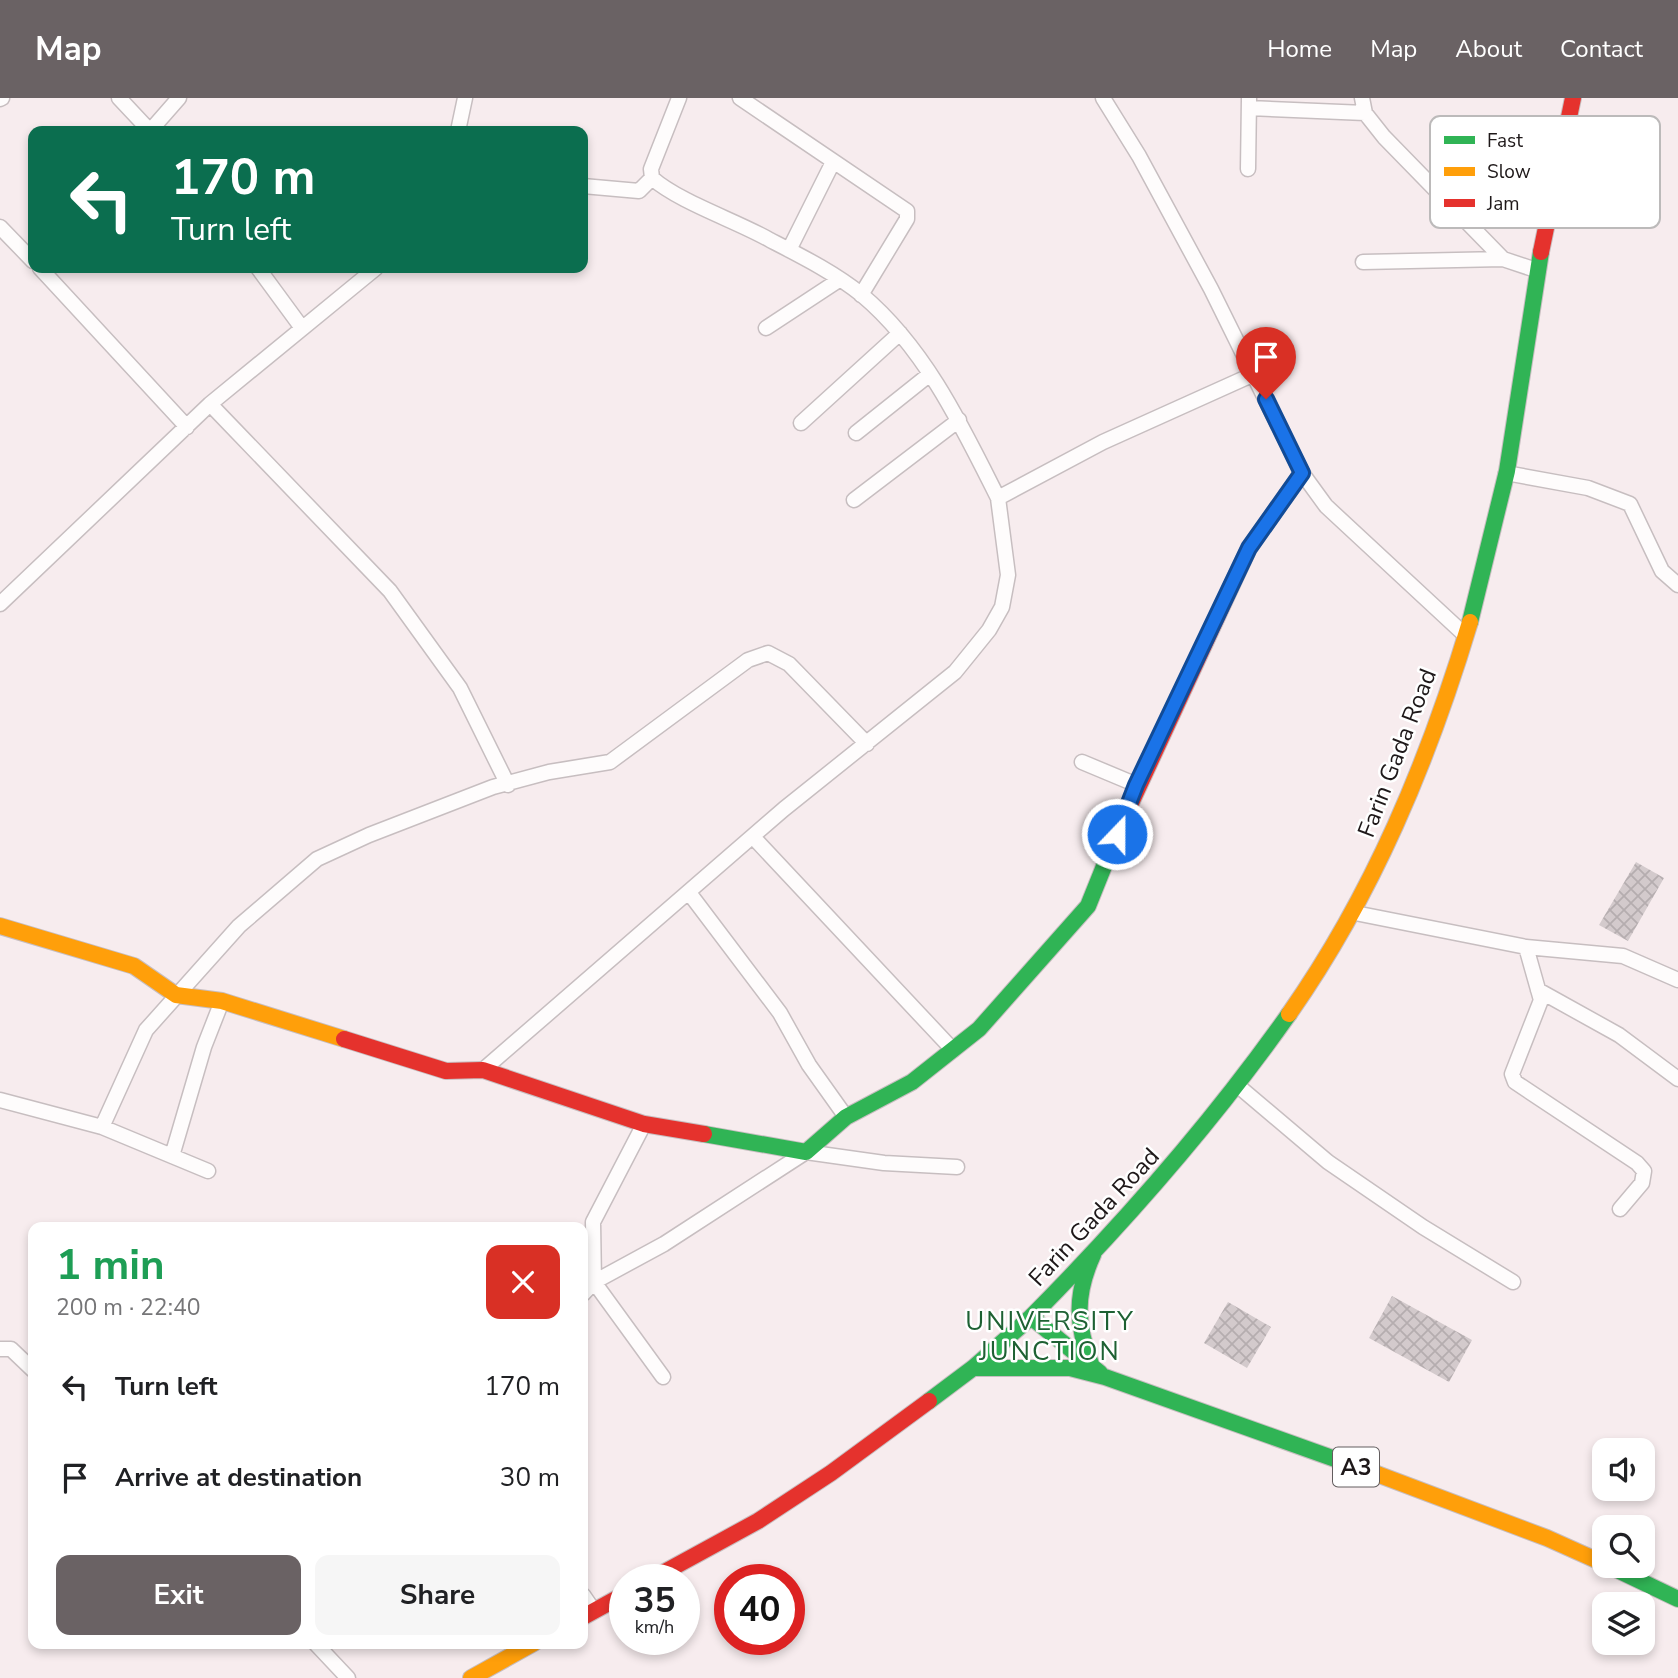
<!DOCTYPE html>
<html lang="en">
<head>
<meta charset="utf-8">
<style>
	body { margin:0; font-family:"Nunito Sans",sans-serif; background:#f6f6f6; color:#202124; height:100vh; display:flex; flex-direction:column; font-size:26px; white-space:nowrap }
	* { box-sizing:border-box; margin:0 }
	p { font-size:23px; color:#757577 }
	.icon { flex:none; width:38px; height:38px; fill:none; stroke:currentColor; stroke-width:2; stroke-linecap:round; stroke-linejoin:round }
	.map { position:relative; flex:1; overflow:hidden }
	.panel { position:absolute; left:28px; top:1124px; width:560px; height:427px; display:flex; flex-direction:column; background:#fff; border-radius:14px; box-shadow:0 4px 10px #0003 }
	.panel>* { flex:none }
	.banner { position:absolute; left:28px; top:28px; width:560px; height:147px; border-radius:14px; box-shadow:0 4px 10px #0003; background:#0b6e4f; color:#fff; overflow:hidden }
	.controls { position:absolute; left:1592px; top:1340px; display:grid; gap:14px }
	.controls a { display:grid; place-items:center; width:63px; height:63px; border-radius:14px; background:#fff; box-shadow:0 4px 10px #0003; font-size:35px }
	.speed { position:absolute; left:609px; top:1466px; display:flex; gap:14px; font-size:35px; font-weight:700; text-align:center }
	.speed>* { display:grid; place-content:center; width:91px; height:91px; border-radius:50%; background:#fff; box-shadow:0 4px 10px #0003; line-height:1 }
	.speed small { font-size:18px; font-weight:400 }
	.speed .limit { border:10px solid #d22; background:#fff; color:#111 }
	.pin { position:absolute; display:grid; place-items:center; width:60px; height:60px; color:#fff; margin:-72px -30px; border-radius:50% 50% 50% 0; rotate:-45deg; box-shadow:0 0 7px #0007 }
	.pin .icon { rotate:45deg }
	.me { position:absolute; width:77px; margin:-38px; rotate:22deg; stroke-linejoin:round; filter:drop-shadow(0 0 5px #0008) }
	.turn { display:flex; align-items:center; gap:24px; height:147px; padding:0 28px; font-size:32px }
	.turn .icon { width:91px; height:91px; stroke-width:2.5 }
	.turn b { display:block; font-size:49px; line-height:60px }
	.round { display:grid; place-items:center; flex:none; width:74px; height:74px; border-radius:14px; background:#f6f6f6 }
	.summary { display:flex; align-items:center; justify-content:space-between; height:119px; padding:0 28px }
	h1 { font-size:42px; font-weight:700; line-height:52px; color:#1e9e55 }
	.button { display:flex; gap:14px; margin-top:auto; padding:14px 28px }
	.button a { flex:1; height:80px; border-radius:14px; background:#6a6264; color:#fff; font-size:28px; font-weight:700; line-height:80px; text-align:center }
	.button a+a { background:#f6f6f6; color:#202124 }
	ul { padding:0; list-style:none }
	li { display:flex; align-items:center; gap:21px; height:91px; padding:0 28px }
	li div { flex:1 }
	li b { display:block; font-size:26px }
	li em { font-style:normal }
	header { display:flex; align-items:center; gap:42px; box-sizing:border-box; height:98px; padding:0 35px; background:#6a6264; color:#fff }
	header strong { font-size:33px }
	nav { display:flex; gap:38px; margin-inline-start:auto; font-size:24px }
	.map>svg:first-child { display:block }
	.building { fill:url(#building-cross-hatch) }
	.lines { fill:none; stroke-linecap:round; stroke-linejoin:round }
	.street-casing { stroke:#c7bec0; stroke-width:17 }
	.fast-casing { stroke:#c7bec0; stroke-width:18 }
	.slow-casing { stroke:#c7bec0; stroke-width:18 }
	.jam-casing { stroke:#c7bec0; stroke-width:18 }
	.street { stroke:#fefcfc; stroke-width:14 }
	.fast { stroke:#30b455; stroke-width:16 }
	.slow { stroke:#ff9f0a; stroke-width:16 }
	.jam { stroke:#e5322d; stroke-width:16 }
	.route-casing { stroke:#114b97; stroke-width:18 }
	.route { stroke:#1a73e8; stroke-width:12 }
	.labels { text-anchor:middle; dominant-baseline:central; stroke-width:5; stroke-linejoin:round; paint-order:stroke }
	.shield { fill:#fff; stroke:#625d5e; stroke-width:2 }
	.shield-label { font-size:23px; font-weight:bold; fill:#1e1819 }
	.street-label { font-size:24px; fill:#1e1819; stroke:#fff }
	.neighbourhood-label { font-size:26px; letter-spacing:2px; fill:#1e6133; stroke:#fff }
	.key { fill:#fff; stroke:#bcbaba; stroke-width:2 }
	.key-label { font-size:19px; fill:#1e1819 }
</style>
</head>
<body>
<header>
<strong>Map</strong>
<nav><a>Home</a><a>Map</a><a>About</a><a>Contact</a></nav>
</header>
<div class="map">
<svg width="1678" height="1580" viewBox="0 0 1678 1580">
	<defs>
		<pattern id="building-cross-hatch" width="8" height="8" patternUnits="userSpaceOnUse" patternTransform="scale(1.75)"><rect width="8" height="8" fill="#d3cacc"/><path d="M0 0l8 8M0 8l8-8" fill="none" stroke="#b5adaf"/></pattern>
	</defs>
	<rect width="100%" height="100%" fill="#f7ecee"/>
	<path class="building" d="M1636,764L1664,780L1628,843L1599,827Z
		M1392,1198L1472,1242L1449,1284L1369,1240Z
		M1228,1204L1271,1229L1247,1270L1204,1245Z"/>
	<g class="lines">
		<defs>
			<path id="street" d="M119,0L150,33
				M679,0L651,71L652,80C679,104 737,123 770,142C801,158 835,175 862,197C925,250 962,328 998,400L1103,344L1254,276
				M740,0L907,113V121L861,197
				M1103,0L1139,58L1211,191L1302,375L1326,408L1465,537
				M1362,0L1365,15L1384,39L1503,161
				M0,1L2,0
				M1249,10L1365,15
				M150,33L179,0
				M458,33L465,0
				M1248,71L1249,1
				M583,88L639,93L652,80
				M0,129L33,163
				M789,152L833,64
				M1363,164L1503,161L1536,172
				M40,170L187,329
				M258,170L302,230
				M766,230L839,182
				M210,306L390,493L460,590L508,687
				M801,325L900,235
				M856,335L930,276
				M1506,375L1588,390L1630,406L1662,473L1678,487
				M854,402L959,322
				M0,506L210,306L376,170
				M1082,664L1137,687
				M754,740L953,952
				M690,796L780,915L809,967L846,1019
				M1355,815L1526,849L1623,858L1678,882
				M1526,849L1541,902L1512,976L1515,984L1637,1065L1644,1073L1642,1085L1620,1111
				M1538,892L1619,937L1678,981
				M483,972L784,711L955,574L989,532L1002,509L1008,477L998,400
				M1237,987L1328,1064L1423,1129L1513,1184
				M0,1002L102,1029L146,932L239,828L317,761L369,737L493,689L549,674L610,664L748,562L768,555L789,566L867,646
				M644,1026L593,1124L594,1184L663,1279
				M102,1029L208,1073
				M172,1058L204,949L222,903
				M583,1196L594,1184L664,1146L806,1054L884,1065L957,1069
				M0,1251H11L33,1272
				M583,1497L594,1513
				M315,1545L348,1580"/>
			<path id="fast" d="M1470,524L1507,373L1541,154
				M704,1036L806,1054L846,1019L912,984L979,931L1088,808L1119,731
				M1031,1219C1125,1124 1212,1025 1289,916
				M1091,1266C1076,1226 1075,1196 1093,1157
				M973,1270H1070L1105,1279L1377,1376
				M929,1303L973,1270L1031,1219L1100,1275
				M1609,1468L1678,1501"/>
			<path id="slow" d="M0,828L134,868L176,897L222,903L344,941
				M1289,916C1373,796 1428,664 1470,524
				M1377,1376L1547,1440L1605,1466
				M471,1580L534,1545"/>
			<path id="jam" d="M1541,154L1573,0
				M1119,731L1249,450L1302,375
				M344,941L446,973L483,972L644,1026L704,1036
				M650,1482L758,1423L831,1375L929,1303
				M583,1519L625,1496"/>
		</defs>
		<use href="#street" class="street-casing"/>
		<use href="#fast" class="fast-casing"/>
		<use href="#slow" class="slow-casing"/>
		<use href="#jam" class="jam-casing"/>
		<use href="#street" class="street"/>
		<use href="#fast" class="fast"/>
		<use href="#slow" class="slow"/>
		<use href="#jam" class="jam"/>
	</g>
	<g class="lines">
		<defs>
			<path id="route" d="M1117,736L1136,687L1249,450L1302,375L1266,301"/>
		</defs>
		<use href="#route" class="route-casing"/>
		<use href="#route" class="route"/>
	</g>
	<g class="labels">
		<rect class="shield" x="1333" y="1349.5" width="46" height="39" rx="5"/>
		<g class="shield-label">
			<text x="1356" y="1369">A3</text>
		</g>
		<g class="street-label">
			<text transform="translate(1397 655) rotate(-69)">Farin Gada Road</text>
			<text transform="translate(1094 1119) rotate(-47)">Farin Gada Road</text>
		</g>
		<g class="neighbourhood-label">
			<text x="1050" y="1223">UNIVERSITY<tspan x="1050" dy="30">JUNCTION</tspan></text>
		</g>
	</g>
	<rect x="1430" y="18" width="230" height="112" rx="10" class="key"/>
	<rect x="1444" y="38" width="31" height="8" fill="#30b455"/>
	<rect x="1444" y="69" width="31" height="9" fill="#ff9f0a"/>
	<rect x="1444" y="101" width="31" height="8" fill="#e5322d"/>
	<g class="key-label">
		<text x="1487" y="49">Fast</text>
		<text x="1487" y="80">Slow</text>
		<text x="1487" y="112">Jam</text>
	</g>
</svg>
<div class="controls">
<a><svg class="icon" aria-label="sound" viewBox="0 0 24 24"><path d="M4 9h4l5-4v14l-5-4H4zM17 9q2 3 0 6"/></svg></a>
<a><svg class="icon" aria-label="search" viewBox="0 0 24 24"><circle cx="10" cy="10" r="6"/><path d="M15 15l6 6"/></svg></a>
<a><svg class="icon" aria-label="layers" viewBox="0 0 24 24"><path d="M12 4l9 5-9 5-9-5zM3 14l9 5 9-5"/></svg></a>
</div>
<div class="speed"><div>35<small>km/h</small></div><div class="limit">40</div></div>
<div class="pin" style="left:1266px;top:301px;background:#d93025"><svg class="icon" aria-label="arrive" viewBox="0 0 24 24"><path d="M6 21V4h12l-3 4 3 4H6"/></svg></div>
<svg class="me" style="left:1117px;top:736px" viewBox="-20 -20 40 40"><circle r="17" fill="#1a73e8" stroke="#fff" stroke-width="3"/><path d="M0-11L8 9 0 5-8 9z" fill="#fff"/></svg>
<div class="banner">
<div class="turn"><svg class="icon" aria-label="left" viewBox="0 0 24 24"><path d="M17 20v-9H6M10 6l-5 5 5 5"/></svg><div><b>170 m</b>Turn left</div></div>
</div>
<section class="panel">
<div class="summary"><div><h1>1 min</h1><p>200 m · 22:40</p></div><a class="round" style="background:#d93025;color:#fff"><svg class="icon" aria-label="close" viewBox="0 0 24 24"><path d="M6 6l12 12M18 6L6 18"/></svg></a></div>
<ul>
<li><svg class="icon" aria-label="left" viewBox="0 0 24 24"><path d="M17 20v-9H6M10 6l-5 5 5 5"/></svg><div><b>Turn left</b></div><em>170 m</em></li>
<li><svg class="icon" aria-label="arrive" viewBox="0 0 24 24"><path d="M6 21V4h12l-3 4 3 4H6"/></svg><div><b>Arrive at destination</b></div><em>30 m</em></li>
</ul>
<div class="button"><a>Exit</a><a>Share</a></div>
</section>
</div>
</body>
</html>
